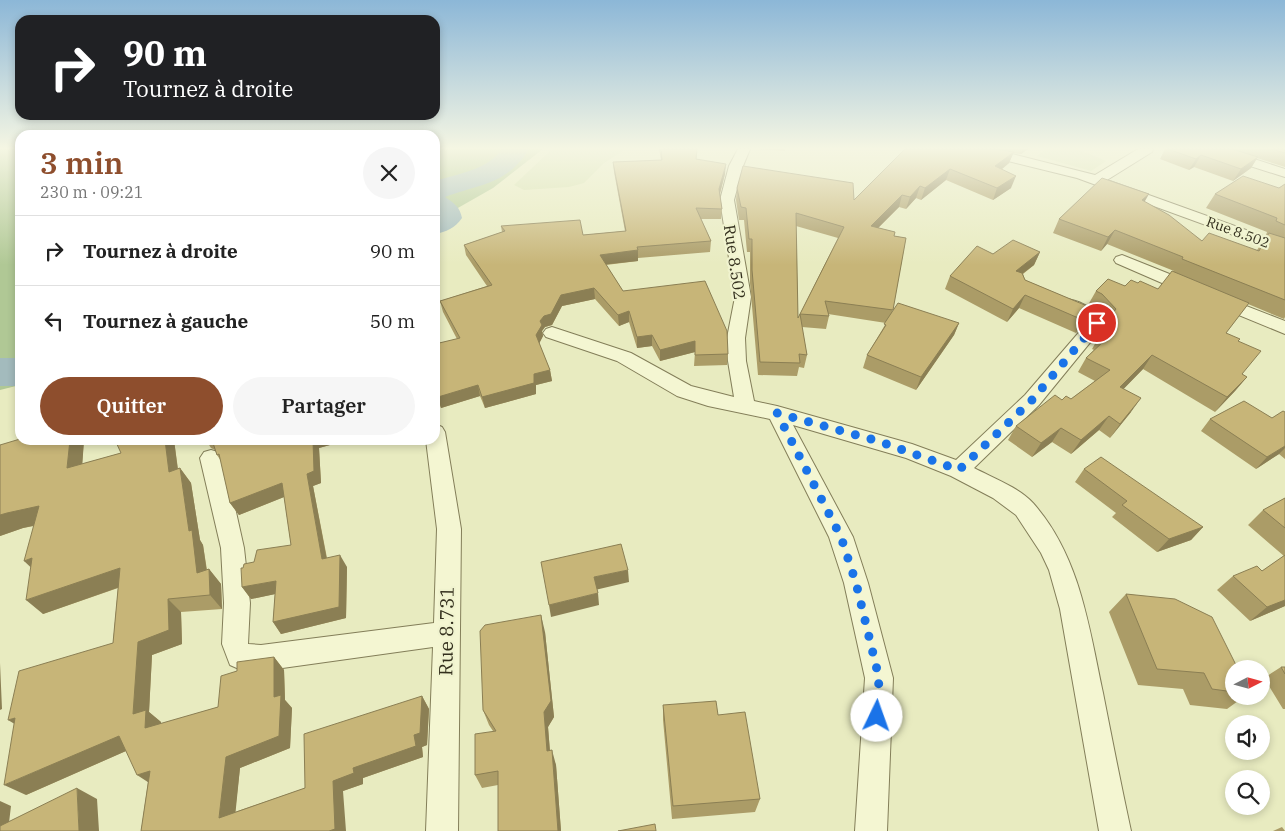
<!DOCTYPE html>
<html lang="fr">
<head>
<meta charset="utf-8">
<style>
	body { margin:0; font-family:"IBM Plex Serif",serif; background:#f6f6f6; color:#222; height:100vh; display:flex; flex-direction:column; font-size:19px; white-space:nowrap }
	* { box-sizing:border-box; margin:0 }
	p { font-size:16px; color:#767676 }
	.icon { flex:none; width:28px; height:28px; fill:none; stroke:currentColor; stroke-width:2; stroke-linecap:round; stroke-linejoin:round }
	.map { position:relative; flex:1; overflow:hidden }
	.side { position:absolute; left:15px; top:130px; width:425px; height:315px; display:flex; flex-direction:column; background:#fff; border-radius:15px; box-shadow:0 2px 8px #0003 }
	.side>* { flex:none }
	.banner { position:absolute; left:15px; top:15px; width:425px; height:105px; border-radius:15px; box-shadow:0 2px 8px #0003; background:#202124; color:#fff; overflow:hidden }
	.needle { width:32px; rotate:84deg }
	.fabs { position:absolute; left:1225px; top:660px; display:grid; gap:10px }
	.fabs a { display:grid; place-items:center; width:45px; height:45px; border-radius:50%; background:#fff; box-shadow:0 2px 8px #0003; font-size:25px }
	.pin { position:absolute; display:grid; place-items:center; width:42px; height:42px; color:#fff; margin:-21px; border:2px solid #fff; border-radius:50%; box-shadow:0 1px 5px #0007 }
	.me { position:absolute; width:55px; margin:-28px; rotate:3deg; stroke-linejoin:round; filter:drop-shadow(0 0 4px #0008) }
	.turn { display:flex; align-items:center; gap:18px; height:105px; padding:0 25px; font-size:22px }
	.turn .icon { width:65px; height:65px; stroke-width:2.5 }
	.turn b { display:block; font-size:35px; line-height:42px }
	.round { display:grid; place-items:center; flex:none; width:52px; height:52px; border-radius:26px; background:#f6f6f6 }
	.overview { display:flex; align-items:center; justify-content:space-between; height:85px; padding:0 25px }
	h1 { font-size:30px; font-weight:600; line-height:38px; color:#8e4e2d }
	.button { display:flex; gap:10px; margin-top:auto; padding:10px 25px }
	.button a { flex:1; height:58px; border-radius:30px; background:#8e4e2d; color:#fff; font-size:20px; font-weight:600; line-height:58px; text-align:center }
	.button a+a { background:#f6f6f6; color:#222 }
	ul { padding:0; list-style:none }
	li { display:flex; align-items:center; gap:15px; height:70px; padding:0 25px; border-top:1px solid #e0e0e0 }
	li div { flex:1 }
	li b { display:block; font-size:19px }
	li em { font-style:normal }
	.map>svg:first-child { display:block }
	.farmland { fill:#d6e0ae }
	.green { fill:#b0c895 }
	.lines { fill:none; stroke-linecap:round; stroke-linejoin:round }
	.river { fill:#a3bbbd; fill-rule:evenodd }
	.street-casing { stroke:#837e59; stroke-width:2 }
	.street { fill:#f4f6d2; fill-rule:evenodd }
	.wall { fill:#ab9c67; fill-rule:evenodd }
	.shaded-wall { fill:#8b7f54 }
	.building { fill:#c7b578; stroke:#8b7f54; fill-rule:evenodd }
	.route { stroke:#1a73e8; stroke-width:9; stroke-dasharray:0 16.2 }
	.labels { text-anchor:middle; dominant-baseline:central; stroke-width:4.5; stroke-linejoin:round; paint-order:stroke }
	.far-street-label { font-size:14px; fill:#332f1d; stroke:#f0f3cf }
	.street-label { font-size:16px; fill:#332f1d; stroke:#f0f3cf }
	.near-street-label { font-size:19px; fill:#332f1d; stroke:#f0f3cf }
</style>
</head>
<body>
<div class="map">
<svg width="1285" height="831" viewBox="0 0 1285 831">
	<rect width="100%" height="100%" fill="#e8ebc0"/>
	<path class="farmland" d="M552,149H626L604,163L584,183L569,187L524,190L514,185Z
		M1046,149H1077L1106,161L1091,171L1037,156Z"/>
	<path class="green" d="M0,149H20V385L0,390Z
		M435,149H543L493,188L435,221Z"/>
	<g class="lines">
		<path class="river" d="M502,149H529C507,185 480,184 445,197C454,203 460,207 462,218C455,228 446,232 435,234V181C457,174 488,170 502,149Z
			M0,358H20V386H0Z"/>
		<defs>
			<path id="street" d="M738,149H750L743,166L734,200L751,297L745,338L746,361L754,401L777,406L912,444L956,460L1025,395L1087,323C1079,314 1063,313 1057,304L1059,300C1075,296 1097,310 1106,323L1039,405L974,468C993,478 1018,487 1033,503C1080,556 1089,627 1103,693C1112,739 1121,785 1131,831H1099L1060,609L1049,570L1041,553L1016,515L993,498L951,476L906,458L793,425L853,537L868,583L893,678L887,831H855L865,678L844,583L829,537L770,419L708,406L677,396L617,361L546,337L543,333L546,329L552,327L631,353L691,386L734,397L728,361L727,338L735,297L720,200L729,166Z
				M954,149H984L1000,151L1095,175L1138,149H1153L1152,152L1107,180L1285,244V254L1077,178L1000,159L960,153L955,152Z
				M1205,149H1223L1285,169V177L1206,152Z
				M1122,255L1197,285L1199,289L1197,293H1185L1116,263L1114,260L1116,257Z
				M1218,295L1285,321V334L1212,304L1210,300L1212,296Z
				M435,424L442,427L445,432L461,529L458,831H426L433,647L261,671L239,669L230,665L222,644L224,603L221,548L200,458L204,452L211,450L218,452L232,494L244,548L250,603L248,644L261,645L434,623L437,529L426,440H435Z"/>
		</defs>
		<use href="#street" class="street-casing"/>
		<use href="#street" class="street"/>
	</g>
	<path class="wall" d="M659,149H697L696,159L725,174L720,194L722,209L721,219H701L711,241L710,252L638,258V261L606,265L623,291L728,354L727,365L694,366L695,352L660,361L652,346L637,348L629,322L619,326L595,299L562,306L552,325L545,327L542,331L543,336L539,343L550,370L552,381L536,385V394L485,408L480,396L441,408L435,393V344L457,339L443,312L440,301L487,286L466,255L464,245L502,232L501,226L583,235L625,231L614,172L613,162L661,160Z
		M757,149H785V151Z
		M905,149H1028L1021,154L1013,153L1009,163L1002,169L1011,188L993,200L946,180L921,200L916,198L906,209L899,207L878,228L894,236L906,238L892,312L959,323L954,335L916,390L863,368L867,355L882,330L886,323L828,314L829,316L826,329L802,327L807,355L804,368L799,367L797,376L758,375L750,283V252H747L744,220H739L736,200L737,188L854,200ZM796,226L838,238L798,318Z
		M1165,149H1285V167L1257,158L1251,168L1233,181L1194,167L1189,170L1160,159Z
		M1285,184V317L1284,319L1248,304L1226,333L1238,341L1242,374L1247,377L1235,391L1215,412L1143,369L1123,389L1131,412L1110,438L1099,430L1071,454L1052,442L1032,457L1008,440L1016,426L1062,400L1071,399L1095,381L1078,372L1086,358L1094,350L1092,349L1096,342L1094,341L1102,327L1106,321L1094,308L1088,305L1096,291L1138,283L1158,289L1174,271L1107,244L1101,251L1053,233L1059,219L1145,202L1202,241L1257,250L1267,236L1266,235L1267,232L1206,208L1215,194L1279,188Z
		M1040,252L1034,265L1023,274L1025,280L1087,306L1084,323L1076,333L1019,308L1007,322L945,289L950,276L993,254Z
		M1285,412V459L1279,454L1256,469L1201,431L1210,419L1272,418Z
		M20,440H84L82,464L121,453L174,440L178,469L180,468L191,483L200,540L203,545L207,570L209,569L221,584L222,609L181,612L182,644L152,655L149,712L161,722V724L218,707L237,671L274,657L284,670L285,700L292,708L290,748L240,768L235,812L305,788L422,696L429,709L427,745L422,747L423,757L363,778V784L343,791L141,831L148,782L126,751L26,795L113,643L118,588L43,614L31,567L34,526L23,528L0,536V445Z
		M206,440H348L319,448L321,483L313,486L327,558L347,567L346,618L281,634L273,622L275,594L251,599L242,587L243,568L291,545L284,497L239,515L230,503L221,461L217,455L215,450L211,448Z
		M1084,469L1203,527L1191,540L1157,552L1112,517L1116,513L1075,482Z
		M1285,498V606L1250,621L1217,590L1233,576L1262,571L1284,556L1248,525L1263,510Z
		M1126,594L1234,669V696H1245L1227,709L1190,705L1183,689L1138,685L1109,612Z
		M545,632L554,717L548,727L550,751L556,765L561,831H498V785L482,788L475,775L493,731L489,725L483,710Z
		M1281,667H1285V709H1283L1264,678Z
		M663,705L718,715L760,799L755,812L672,819L663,720Z
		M1282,827L1285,831H1273Z"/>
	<path class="shaded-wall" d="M1023,149H1028L1021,154Z
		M1014,152L1009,163L991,178L995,166Z
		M1201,155L1194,167L1189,170L1196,159Z
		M1258,157L1251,168L1233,181L1241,169Z
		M726,164L725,174L718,200L719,189Z
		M950,169L946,180L921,200L925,188Z
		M1016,176L1011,188L993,200L997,188Z
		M920,186L916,198L906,209L910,197Z
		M1149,194L1141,208L1142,200Z
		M902,195L899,207L868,238L871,226Z
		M1115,230L1107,244L1101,251L1108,237Z
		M638,250V261L600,265V255Z
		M1040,252L1034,265L1010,283L1016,271Z
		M594,288L595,299L562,306L552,325L545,327L542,331L543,336L538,346L536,335L540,321L561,295Z
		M1025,295L1019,308L1007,322L1013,309Z
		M1092,310L1084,323L1076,333L1083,320Z
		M629,311V322L619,326L618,315Z
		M959,323L954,335L916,390L921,377Z
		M652,335V346L637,348V337Z
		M695,341V352L660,361V350Z
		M1152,355L1143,369L1111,402L1120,387Z
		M550,370L552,381L536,385V394L485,408L482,397L534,374Z
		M1247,377L1235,391L1215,412L1227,397Z
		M478,385L480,396L441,408L438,397Z
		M1141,398L1131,412L1110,438L1120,424Z
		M1109,416L1099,430L1071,454L1081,440Z
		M1061,428L1052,442L1032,457L1041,443Z
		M70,440H84L81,483L67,468Z
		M165,440H174L180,487L169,472Z
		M313,440H348L319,448L321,483L313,486L329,571L322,559L307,474Z
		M1285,446V448L1279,454L1256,469L1267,457Z
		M180,468L191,483L200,540L203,545L209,587L197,573L189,531Z
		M282,483L289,495L239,515L230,503Z
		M39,506L54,521L23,528L0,536V515L7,513Z
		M1203,527L1191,540L1157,552L1169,539Z
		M340,555L347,567L346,618L281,634L273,622Z
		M32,558L40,576L24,561Z
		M120,568L134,582L43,614L26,600Z
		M209,569L221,584L222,609L210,595Z
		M628,570L629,582L595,590L594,577Z
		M276,581L285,592L251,599L242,587Z
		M598,593L599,605L551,617L549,605Z
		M168,599L181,612L182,644L152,655L149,712L161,722V740L145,728L133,714L138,642Z
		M1285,600V606L1250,621L1267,607Z
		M541,615L545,632L554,717L548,727L551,765L547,751L544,712Z
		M274,657L284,670L285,700L292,708L290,748L240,768L234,827L219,818L226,757L274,697Z
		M0,663L2,709L0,710Z
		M422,696L429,709L427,745L422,747L423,757L363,778V784L343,791L346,831H329L333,781L353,768L414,735Z
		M15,718L28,732L8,720Z
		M119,736L135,747L26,795L4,785Z
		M552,750L556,765L561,831H558Z
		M150,771L154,786L137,775Z
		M77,788L97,799L99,831H79Z
		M0,801L11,806L8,831H0Z"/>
	<path class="building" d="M661,149H697L696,159L726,164L719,189L722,209L696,208L711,241L637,247L638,250L600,255L623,291L705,281L727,331L728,354L695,355V341L660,350L652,335L637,337L629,311L618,315L594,288L561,295L551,314L544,316L540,321L542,325L536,335L550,370L534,374V383L482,397L478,385L438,397L435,391V344L460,338L440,301L492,285L464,245L505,231L501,226L580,220L583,235L626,231L613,162L662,160Z
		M905,149H996L1014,152L995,166L1016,176L997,188L950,169L925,188L920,186L910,197L902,195L871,226L895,232L894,236L906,238L893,310L825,301L829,316L800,314L807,355L799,354L800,363L760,362L752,270V239H749L746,208L741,207L737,188L743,166L853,183L854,200ZM796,213L844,227L798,318Z
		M1168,149H1232L1258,157L1241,169L1201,155L1196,159Z
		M1271,149H1285V153Z
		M1243,176L1279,188L1285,184V225L1276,221L1277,218L1215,194Z
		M1102,178L1149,194L1142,200L1169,215L1202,241L1209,233L1259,251L1269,233L1285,238V300L1182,259L1183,257L1115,230L1108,237L1059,219Z
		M1013,240L1040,252L1016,271L1022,273L1025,280L1087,306L1092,310L1083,320L1025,295L1013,309L950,276L977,246L993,254Z
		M1172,271L1249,303L1226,333L1240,339L1238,341L1261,351L1242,374L1247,377L1227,397L1152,355L1120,387L1141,398L1120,424L1109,416L1081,440L1061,428L1041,443L1016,426L1055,395L1062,400L1066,396L1071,399L1110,370L1086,358L1106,339L1100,335L1106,328L1102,327L1116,309L1102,294L1096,291L1108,279L1125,286L1131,280L1138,283L1140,281L1158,289Z
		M898,303L959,323L921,377L867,355L886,325L884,324Z
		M1244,401L1272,418L1283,411L1285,412V446L1267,457L1210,419Z
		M20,439V440H70L67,468L121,453L115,440H165L169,472L180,468L189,531L192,530L197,573L209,569L210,595L168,599L169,630L138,642L133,714L146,710L145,728L218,707L221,676L237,671V662L274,657V697L281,695L279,736L226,757L219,818L305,788L304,734L422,696L420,733L414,735L416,746L353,768L354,773L333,781L335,829L329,831H141L150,771L137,775L119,736L4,785L15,718L8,720L19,671L113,643L120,568L26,600L32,558L24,561L39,506L7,513L0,515V445Z
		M212,440H313L314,471L307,474L322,559L340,555L339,607L273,622L276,581L242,587L241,568H243L244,564L254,562L257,550L291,545L282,483L230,503L219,454L217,455Z
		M1101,457L1203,527L1169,539L1122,505L1127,501L1084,469Z
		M1285,498V528L1263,510Z
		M621,544L628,570L594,577L598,593L549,605L541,562Z
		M1285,555V600L1267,607L1233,576L1257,566L1262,571Z
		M1126,594L1175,599L1212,617L1238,669H1234V692L1212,689L1204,673L1157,669Z
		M541,615L551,701L544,712L547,751L552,750L558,831H498V771L475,775V734L496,731L483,710L480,631L485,625Z
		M1281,667H1285V674Z
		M716,701L718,715L745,712L760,799L673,806L663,705Z
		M77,788L79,831H0V826Z
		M655,824L656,831H618Z"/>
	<linearGradient id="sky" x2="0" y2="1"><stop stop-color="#8cb7d7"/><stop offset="0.56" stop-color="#f5f6e3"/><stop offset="1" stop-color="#f5f6e3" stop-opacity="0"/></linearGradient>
	<rect width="1285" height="265" fill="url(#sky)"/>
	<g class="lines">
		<path class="route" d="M877,716L879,678L856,583L841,537L777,413L878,441L959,470L1032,400L1097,323"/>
	</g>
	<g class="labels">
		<g class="far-street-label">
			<text transform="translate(1238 232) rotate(20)">Rue 8.502</text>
		</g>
		<g class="street-label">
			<text transform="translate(735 262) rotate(82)">Rue 8.502</text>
		</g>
		<g class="near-street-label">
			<text transform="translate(446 631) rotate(-89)">Rue 8.731</text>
		</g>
	</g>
</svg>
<div class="fabs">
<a><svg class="needle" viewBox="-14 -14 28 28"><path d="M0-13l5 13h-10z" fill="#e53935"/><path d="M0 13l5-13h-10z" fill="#767676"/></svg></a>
<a><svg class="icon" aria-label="sound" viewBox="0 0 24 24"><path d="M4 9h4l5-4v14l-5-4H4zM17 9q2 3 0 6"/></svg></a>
<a><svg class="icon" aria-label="search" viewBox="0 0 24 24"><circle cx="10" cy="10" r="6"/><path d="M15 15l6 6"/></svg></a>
</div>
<div class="pin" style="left:1097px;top:323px;background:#d93025"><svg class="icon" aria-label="arrive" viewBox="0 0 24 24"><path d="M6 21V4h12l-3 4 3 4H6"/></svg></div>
<svg class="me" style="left:877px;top:716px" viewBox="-20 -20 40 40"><circle r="19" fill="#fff"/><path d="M0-13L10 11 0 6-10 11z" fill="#1a73e8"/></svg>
<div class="banner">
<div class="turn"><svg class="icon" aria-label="right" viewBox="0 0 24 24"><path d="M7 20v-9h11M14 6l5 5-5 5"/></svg><div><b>90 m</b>Tournez à droite</div></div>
</div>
<section class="side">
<div class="overview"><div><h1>3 min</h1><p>230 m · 09:21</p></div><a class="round"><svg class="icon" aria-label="close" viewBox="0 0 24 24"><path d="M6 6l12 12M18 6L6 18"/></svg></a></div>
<ul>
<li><svg class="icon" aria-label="right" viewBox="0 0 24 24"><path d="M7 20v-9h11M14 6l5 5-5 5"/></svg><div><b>Tournez à droite</b></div><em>90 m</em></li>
<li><svg class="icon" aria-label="left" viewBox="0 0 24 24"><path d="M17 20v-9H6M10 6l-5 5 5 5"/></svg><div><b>Tournez à gauche</b></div><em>50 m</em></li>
</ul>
<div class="button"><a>Quitter</a><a>Partager</a></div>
</section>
</div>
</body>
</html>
